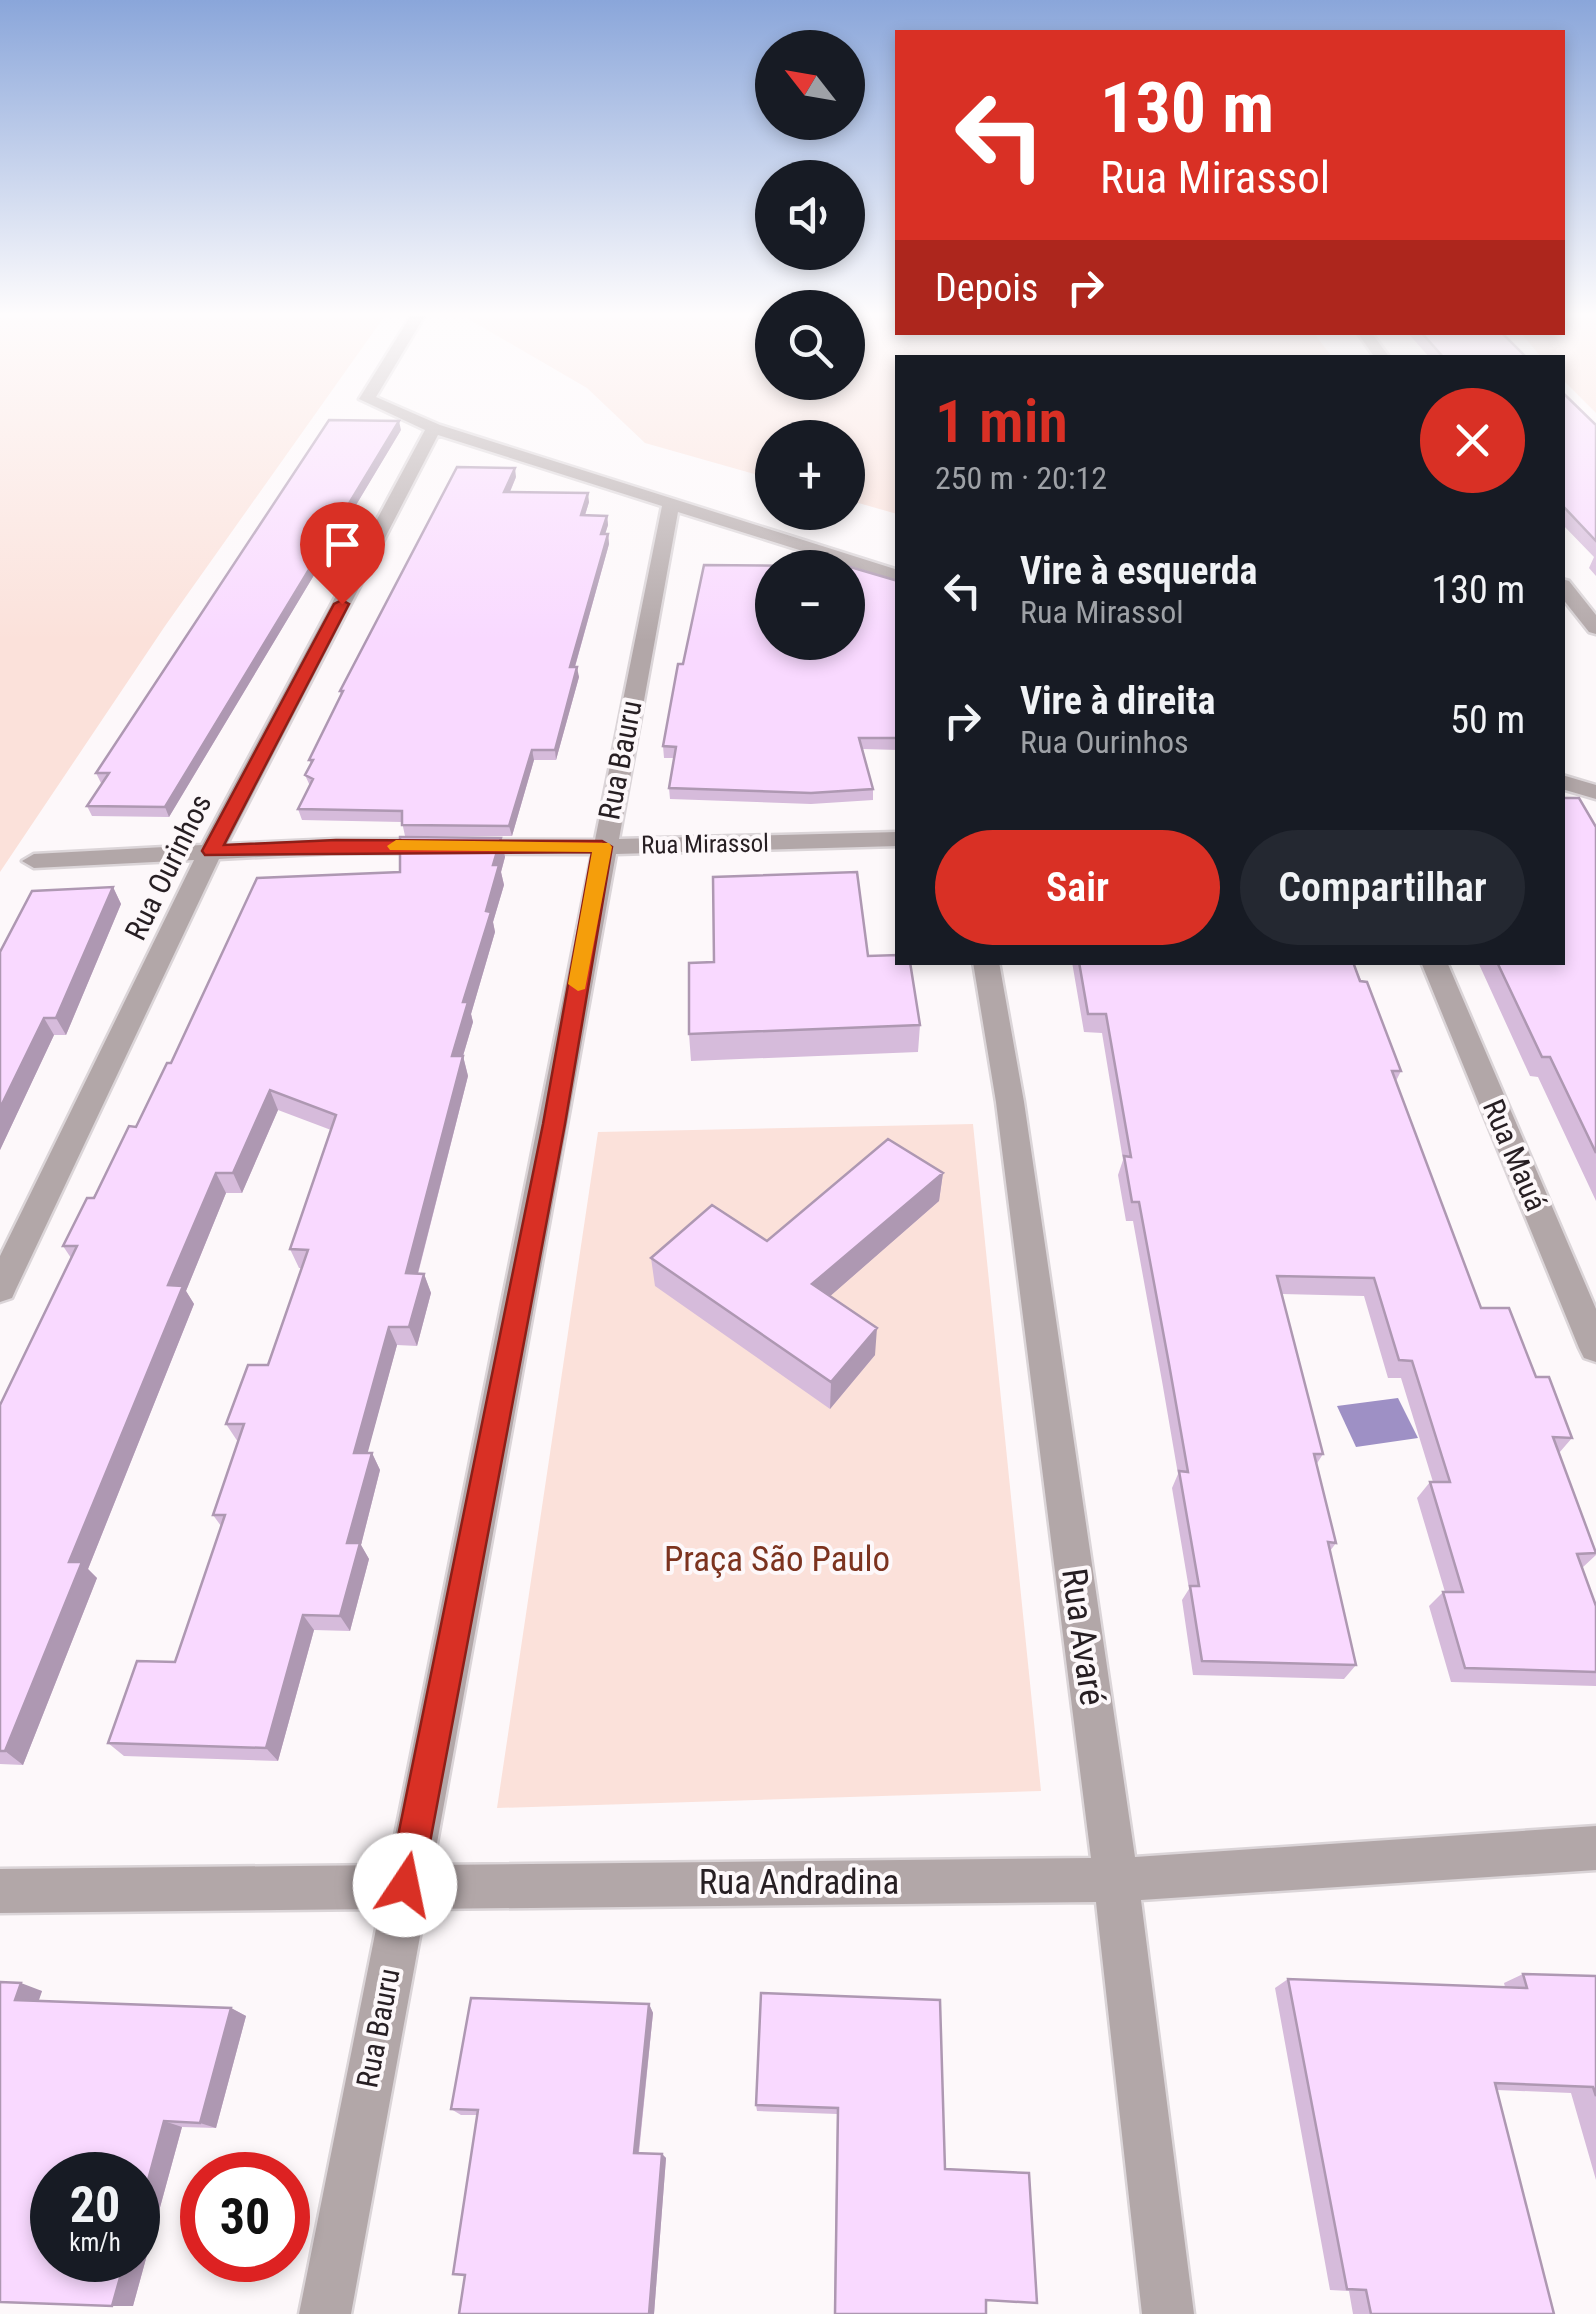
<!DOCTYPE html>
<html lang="pt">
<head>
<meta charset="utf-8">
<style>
	body { margin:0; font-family:"Roboto Condensed",sans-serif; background:#242831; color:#f1f3f6; height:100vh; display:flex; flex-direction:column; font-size:38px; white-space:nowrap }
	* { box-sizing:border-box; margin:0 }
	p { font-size:32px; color:#9ea1a6 }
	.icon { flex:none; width:55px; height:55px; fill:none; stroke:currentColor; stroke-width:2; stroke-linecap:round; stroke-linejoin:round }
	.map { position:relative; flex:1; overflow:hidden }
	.sheet { position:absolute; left:895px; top:355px; width:670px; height:610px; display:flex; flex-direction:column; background:#171b24; border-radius:0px; box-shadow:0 5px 15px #0003 }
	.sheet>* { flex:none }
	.banner { position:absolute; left:895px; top:30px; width:670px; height:305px; border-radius:0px; box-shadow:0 5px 15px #0003; background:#d93025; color:#fff; overflow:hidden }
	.needle { width:65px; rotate:301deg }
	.controls { position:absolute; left:755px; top:30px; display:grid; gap:20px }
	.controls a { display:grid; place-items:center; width:110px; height:110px; border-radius:50%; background:#171b24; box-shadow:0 5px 15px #0003; font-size:50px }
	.speed { position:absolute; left:30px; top:2152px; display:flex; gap:20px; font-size:50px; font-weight:700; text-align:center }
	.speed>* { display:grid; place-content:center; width:130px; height:130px; border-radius:50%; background:#171b24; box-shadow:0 5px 15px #0003; line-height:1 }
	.speed small { font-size:25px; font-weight:400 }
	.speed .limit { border:15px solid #d22; background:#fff; color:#111 }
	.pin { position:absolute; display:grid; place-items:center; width:85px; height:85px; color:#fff; margin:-102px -42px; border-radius:50% 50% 50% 0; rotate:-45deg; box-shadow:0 0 10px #0007 }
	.pin .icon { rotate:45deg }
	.me { position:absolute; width:110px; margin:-55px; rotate:11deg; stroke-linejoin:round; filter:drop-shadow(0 0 8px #0008) }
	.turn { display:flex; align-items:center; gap:35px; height:210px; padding:0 40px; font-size:45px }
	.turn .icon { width:130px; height:130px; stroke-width:2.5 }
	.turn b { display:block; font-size:70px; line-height:85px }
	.then { display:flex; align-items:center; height:95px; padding:0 40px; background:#0003; gap:20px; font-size:38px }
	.round { display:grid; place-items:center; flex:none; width:105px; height:105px; border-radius:52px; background:#242831 }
	.overview { display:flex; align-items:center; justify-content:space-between; height:170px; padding:0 40px }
	h1 { font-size:60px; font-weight:600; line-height:75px; color:#d93025 }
	.primary-button { display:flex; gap:20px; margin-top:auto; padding:20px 40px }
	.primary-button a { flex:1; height:115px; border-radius:60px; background:#d93025; color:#fff; font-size:40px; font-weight:600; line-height:115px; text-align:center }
	.primary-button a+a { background:#242831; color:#f1f3f6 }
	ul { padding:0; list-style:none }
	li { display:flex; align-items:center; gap:30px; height:130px; padding:0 40px }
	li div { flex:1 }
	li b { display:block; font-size:38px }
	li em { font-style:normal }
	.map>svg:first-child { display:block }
	.green { fill:#fbe1da }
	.water { fill:#9e90c5 }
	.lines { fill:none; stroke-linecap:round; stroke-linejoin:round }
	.minor-casing { stroke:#dbd5d8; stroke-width:5 }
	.minor { fill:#b2a7a8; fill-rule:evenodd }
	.wall { fill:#d6bbdb }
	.shaded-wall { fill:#ae98b2 }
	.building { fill:#f9d9ff; stroke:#ae98b2; stroke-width:2.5; fill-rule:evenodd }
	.route { fill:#d93025; stroke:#8d1f18; stroke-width:2.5 }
	.slow { fill:#f59e0b }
	.labels { text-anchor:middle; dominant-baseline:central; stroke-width:8; stroke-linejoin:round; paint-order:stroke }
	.far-street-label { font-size:25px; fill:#271f23; stroke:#fdf8fa }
	.street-label { font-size:30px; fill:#271f23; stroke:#fdf8fa }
	.near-park-label { font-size:35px; fill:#7c331f; stroke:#fdf8fa }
	.near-street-label { font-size:35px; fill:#271f23; stroke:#fdf8fa }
</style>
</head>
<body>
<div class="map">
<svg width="1596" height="2314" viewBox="0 0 1596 2314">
	<rect width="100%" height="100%" fill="#fdf8fa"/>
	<path class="green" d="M0,317H384L165,626L0,872Z
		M465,317H772V382H848V317H897L898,332L1314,333L1332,357L898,358L897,514L848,500V438H772V479L645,443L587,388Z
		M1563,317H1596V413L1563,380L1562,358L1541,357L1521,333L1562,332Z
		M973,1124L1041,1791L497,1808L598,1132Z"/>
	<path class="water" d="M1398,1398L1418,1438L1356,1447L1337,1406Z"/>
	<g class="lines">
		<defs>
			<path id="minor" d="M410,317H424L376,397L440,425L898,570V581L678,512L619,839L898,832V846L616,854L433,1865L1091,1858L996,1102L973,962H999L1024,1102L1135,1857L1596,1826V1870L1141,1900L1194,2314H1142L1096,1902L425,1909L351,2314H299L380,1909L0,1913V1869L389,1865L592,854L336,853L219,859L16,1289L12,1298L0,1302V1256L194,860L34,868L22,861L34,854L202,845L425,430L359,399ZM438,435L662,506L595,840L336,839L227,844Z
				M1357,332H1371L1390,358H1375Z
				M1562,579L1569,581L1596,615V634L1589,632L1562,598Z
				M1562,775L1596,785V799L1562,789Z
				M1421,962H1447L1596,1309V1362L1584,1358L1579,1348Z"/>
		</defs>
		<use href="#minor" class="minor-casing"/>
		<use href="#minor" class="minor"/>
	</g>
	<path class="wall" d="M1407,332H1501L1527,358H1430Z
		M1562,392L1596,425V576L1589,568L1594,557L1562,524Z
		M401,430L169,817L92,816L87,806L102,783H101L96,773Z
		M516,477L510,492L589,502L585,515L607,516L608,525L605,534H608L609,544L575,667L579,677L556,760H534L512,836H405L402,822L302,820L298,809L310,786L305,775L311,764L309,760L341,696L340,691Z
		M898,581V750L863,749L873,789V800L811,804L670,799L669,788L674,758H664L663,746Z
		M1596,827V1201L1538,1077L1530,1076L1478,962H1562Z
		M501,838L505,857L501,872L504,885L493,922L495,932L471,1014L473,1022L463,1056L468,1076L418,1274H424L431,1293L417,1346L397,1345L367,1453H372L380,1470L361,1545L369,1559L350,1631L314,1630L278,1761L124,1756L108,1743L175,1662L221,1526L213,1515L238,1442L226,1424L268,1365L301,1268H299L290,1249L331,1130L278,1110L242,1193H226L186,1291L194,1304L88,1569L97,1578L23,1765L0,1764V1405L71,1258L63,1246L136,1127L171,1063L400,872Z
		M113,887L121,904L66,1035H54L0,1150V952Z
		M868,956L920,1025L918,1052L691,1061L689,1034Z
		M1072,962H1353L1401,1071L1396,1081L1481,1308L1536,1377L1572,1438L1559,1453L1596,1555L1582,1568L1596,1606V1686L1451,1682L1429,1606L1443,1592H1445L1417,1498L1430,1482H1433L1401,1378H1388L1364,1296L1282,1294L1323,1454L1316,1465L1336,1543L1330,1551L1356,1665L1344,1679L1193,1675L1182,1600L1189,1589L1172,1488L1178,1474L1162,1381L1133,1221H1126L1118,1175L1123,1160L1102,1033L1084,1032Z
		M943,1173L939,1201L830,1296L875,1355L830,1409L655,1286L651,1258L767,1241Z
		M1523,1974L1596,1976V2180L1571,2093L1497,2090L1554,2314H1353L1349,2291L1330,2290L1275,1988L1288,1979L1505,1987L1504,1983Z
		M0,1982L42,1991L38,2001L231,2008L246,2016L216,2128L182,2127L133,2306H112Z
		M761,1993L945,2169L986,2301V2314H834L837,2114L757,2111L756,2105Z
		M649,2004L653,2013L639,2153L662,2154L666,2158L654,2314H459L465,2275L477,2115H461L451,2109Z"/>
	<path class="shaded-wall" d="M399,421L401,430L169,817L165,807Z
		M515,468L516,477L506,501L504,492Z
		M588,493L589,502L582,525L581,515Z
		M607,516L608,525L602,544L601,534Z
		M608,534L609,544L572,677L570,667Z
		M577,667L579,677L556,760L555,750Z
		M532,750L534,760L512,836L509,826Z
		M501,838L505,857L501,872L504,885L493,922L495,932L471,1014L473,1022L457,1076L452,1056L463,1002L486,911L493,865Z
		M113,887L121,904L66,1035L56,1018Z
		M44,1018L54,1035L0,1150V1108Z
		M463,1056L468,1076L413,1292L406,1273Z
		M270,1090L278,1110L242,1193L233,1173Z
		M216,1173L226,1193L186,1291L194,1304L88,1569L97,1578L23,1765L5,1751L69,1562L168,1285Z
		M943,1173L939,1201L812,1312V1284Z
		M424,1274L431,1293L417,1346L409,1327Z
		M389,1327L397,1345L363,1470L354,1453Z
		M877,1328L875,1355L830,1409L831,1382Z
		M372,1453L380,1470L361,1545L369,1559L350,1631L340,1616L347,1543Z
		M303,1615L314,1630L278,1761L266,1748Z
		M21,1983L42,1991L36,2009L15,2000Z
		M649,2004L653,2013L638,2157L634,2153Z
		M231,2008L246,2016L216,2128L200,2123Z
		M164,2121L182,2127L133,2306H112L125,2260H138V2217Z
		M662,2154L666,2158L654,2314H649Z"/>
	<path class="building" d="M1421,332H1501L1527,358H1444Z
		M1562,392L1596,425V541L1562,505Z
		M329,420L399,421L165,807L87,806L109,773H96Z
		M457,467L515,468L504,492L588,493L581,515L607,516L601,534H608L570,667H577L555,750H532L509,826L402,825V811L298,809L313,779L305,775L313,760H309L343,691H340Z
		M816,557L898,581V738H859L873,789L811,793L669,788L676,747L663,746L678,664H683L704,565L803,566ZM772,568H848V642H772Z
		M1562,798H1579L1596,827V1153L1550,1057H1542L1497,962H1562Z
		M400,837L501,838L493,865H499L486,911L491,912L463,1002H468L452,1056H463L406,1273L424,1274L409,1327H389L354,1453H372L347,1543H360L340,1616L303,1615L266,1748L108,1743L137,1661L175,1662L225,1515H213L244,1424H226L248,1365H268L308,1250L290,1249L336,1115L270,1090L233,1173H216L168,1285L183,1286L69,1562H82L5,1751H0V1405L77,1246H63L87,1198H94L129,1126L136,1127L167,1063H171L257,878L400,872Z
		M857,872L868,956L898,955V962H910L920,1025L689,1034V963L714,962L713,877Z
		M113,887L56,1018H44L0,1108V952L32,891Z
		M1079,962H1353L1360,981L1367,982L1401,1071H1392L1481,1308H1509L1536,1377H1549L1572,1438L1553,1437L1596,1553L1577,1554L1596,1606V1672L1465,1668L1443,1592H1463L1430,1482H1450L1412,1361L1399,1360L1374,1278L1277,1276L1323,1454H1314L1336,1543L1328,1542L1356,1665L1202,1661L1190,1586H1199L1179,1471L1188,1472L1169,1364L1139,1202H1132L1124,1156L1131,1157L1106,1014H1088Z
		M888,1139L943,1173L812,1284L877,1328L831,1382L651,1258L712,1205L767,1241Z
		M1523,1974L1596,1976V2096L1593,2087L1495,2083L1554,2314H1371L1366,2290L1347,2289L1288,1979L1527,1988Z
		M0,1982L21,1983L15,2000L231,2008L200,2123L164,2121L138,2217V2175H52V2260H125L112,2306L0,2302Z
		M761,1993L940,2000L945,2169L1029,2173L1037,2303L986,2300V2314H835L838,2108L756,2105Z
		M471,1998L649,2004L634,2153L662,2154L649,2314H459L465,2275L453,2274L478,2110L451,2109Z"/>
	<linearGradient id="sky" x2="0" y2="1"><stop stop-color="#8aa6da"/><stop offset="0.49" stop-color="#fefcfd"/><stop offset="1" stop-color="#fefcfd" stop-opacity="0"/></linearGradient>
	<rect width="1596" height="641" fill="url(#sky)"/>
	<path class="route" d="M342,600L349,604L224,845L336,840L602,841L612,847L565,1124L422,1885L417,1897L405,1902L393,1897L388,1885L543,1124L592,852L205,855L202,851L334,604Z"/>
	<path class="slow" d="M396,840L609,843L612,847L585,989L578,991L568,984L592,852L390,850L387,846Z"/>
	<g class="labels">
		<g class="far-street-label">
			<text transform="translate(705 844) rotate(-1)">Rua Mirassol</text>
		</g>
		<g class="street-label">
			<text transform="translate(620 760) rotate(-79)">Rua Bauru</text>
			<text transform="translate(168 867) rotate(-64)">Rua Ourinhos</text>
			<text transform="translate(1515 1155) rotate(67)">Rua Mauá</text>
			<text transform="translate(378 2028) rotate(-79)">Rua Bauru</text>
		</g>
		<g class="near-park-label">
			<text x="777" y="1559">Praça São Paulo</text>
		</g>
		<g class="near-street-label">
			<text transform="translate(1083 1637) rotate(82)">Rua Avaré</text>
			<text x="799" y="1882">Rua Andradina</text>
		</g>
	</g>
</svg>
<div class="controls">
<a><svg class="needle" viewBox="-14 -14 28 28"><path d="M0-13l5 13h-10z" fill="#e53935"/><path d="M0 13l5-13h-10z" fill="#9ea1a6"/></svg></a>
<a><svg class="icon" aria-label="sound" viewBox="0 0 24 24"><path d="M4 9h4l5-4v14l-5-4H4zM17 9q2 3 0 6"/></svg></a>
<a><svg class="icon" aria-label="search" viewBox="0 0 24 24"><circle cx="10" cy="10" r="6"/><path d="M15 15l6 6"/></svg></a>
<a>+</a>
<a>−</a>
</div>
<div class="speed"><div>20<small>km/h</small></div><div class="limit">30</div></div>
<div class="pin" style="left:342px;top:604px;background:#d93025"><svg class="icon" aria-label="arrive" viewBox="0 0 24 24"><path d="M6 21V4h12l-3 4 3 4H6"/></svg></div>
<svg class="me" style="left:405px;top:1885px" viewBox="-20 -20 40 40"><circle r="19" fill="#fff"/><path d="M0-13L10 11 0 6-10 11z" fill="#d93025"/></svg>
<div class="banner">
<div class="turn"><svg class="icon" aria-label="left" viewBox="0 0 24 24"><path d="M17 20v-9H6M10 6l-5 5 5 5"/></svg><div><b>130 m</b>Rua Mirassol</div></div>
<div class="then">Depois<svg class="icon" aria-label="right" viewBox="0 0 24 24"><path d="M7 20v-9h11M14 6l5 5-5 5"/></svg></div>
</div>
<section class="sheet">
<div class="overview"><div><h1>1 min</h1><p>250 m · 20:12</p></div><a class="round" style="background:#d93025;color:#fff"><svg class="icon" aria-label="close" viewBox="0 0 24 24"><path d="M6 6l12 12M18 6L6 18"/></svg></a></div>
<ul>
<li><svg class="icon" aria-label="left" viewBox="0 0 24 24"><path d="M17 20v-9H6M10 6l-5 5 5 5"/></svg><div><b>Vire à esquerda</b><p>Rua Mirassol</p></div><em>130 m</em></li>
<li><svg class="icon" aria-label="right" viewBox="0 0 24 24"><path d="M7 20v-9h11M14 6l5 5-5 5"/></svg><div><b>Vire à direita</b><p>Rua Ourinhos</p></div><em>50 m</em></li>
</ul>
<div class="primary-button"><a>Sair</a><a>Compartilhar</a></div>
</section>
</div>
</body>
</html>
